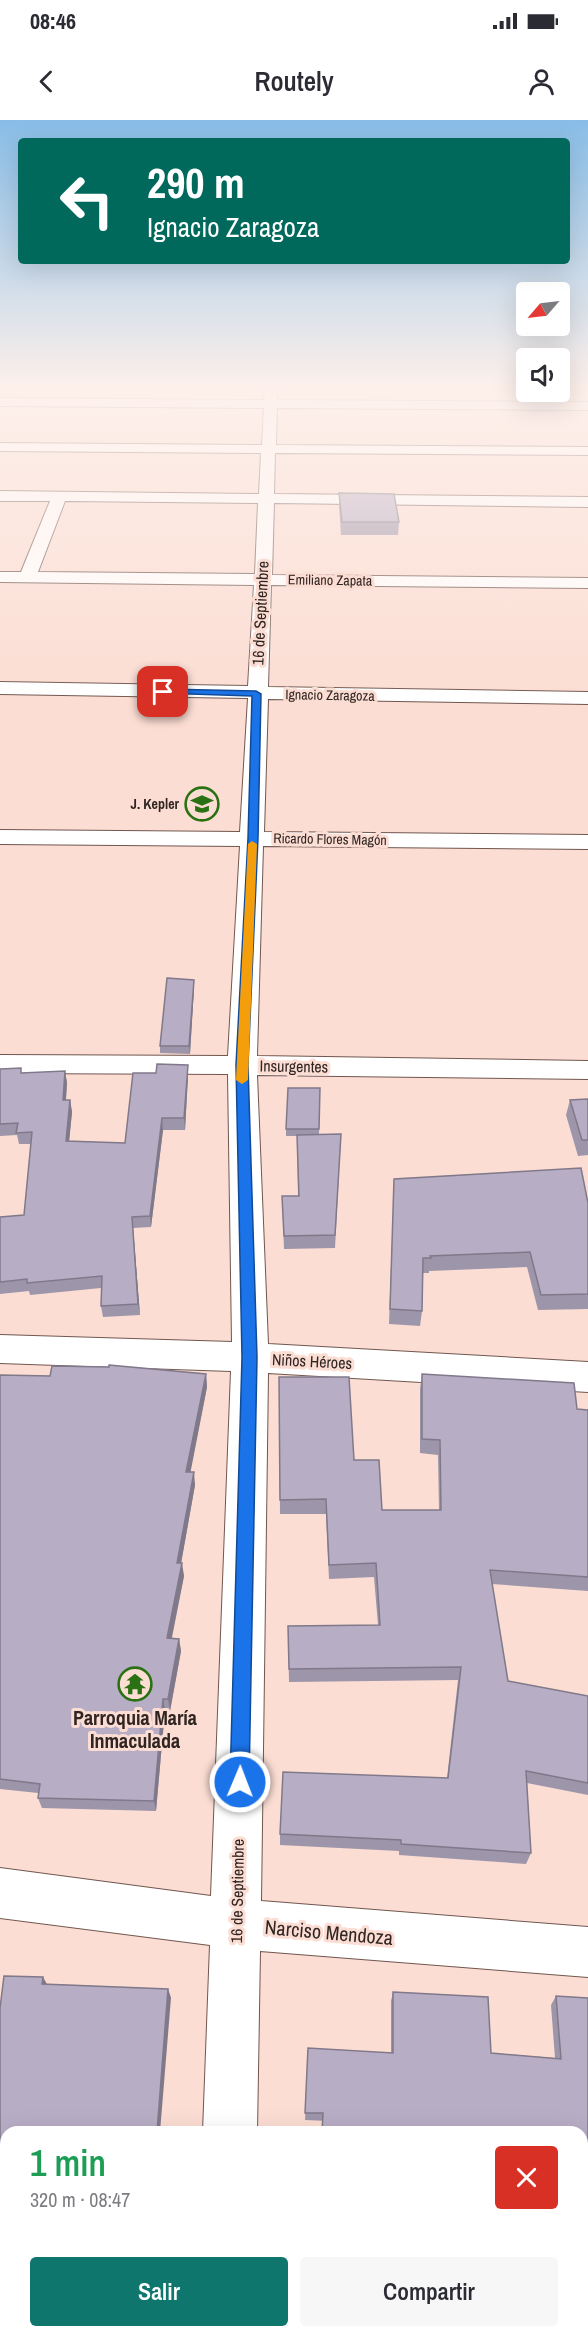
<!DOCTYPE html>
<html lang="es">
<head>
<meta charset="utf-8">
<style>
	body { margin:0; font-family:"Archivo Narrow",sans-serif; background:#f7f7f7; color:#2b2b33; height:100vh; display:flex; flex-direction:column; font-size:22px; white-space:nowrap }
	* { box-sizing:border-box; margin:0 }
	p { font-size:20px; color:#7c7c81 }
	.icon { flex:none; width:33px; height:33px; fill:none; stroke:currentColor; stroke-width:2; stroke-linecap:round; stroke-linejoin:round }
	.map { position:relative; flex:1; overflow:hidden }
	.details { position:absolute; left:0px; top:2006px; width:588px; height:212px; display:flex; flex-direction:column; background:#fff; border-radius:18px 18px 0 0; box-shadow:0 6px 24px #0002 }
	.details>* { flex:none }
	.hud { position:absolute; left:18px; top:18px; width:552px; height:126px; border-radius:6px; box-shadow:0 6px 24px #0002; background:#00695c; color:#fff; overflow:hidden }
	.needle { width:39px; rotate:242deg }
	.fabs { position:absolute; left:516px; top:162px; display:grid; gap:12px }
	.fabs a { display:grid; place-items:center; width:54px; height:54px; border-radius:6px; background:#fff; box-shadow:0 6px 24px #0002; font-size:30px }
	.pin { position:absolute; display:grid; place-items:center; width:51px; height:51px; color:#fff; margin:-26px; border-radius:12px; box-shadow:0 3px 9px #0006 }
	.me { position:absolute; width:66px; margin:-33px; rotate:1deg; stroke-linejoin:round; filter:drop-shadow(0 0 4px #0008) }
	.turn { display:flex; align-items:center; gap:21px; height:126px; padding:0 30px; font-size:27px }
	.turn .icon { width:78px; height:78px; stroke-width:2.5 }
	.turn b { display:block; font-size:42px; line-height:51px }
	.round { display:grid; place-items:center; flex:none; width:63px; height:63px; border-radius:6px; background:#f7f7f7 }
	.summary { display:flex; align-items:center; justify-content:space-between; height:102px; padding:0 30px }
	h1 { font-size:36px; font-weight:600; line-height:45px; color:#1e9e55 }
	.action { display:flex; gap:12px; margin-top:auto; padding:12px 30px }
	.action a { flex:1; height:69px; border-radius:6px; background:#0f766e; color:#fff; font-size:24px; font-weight:600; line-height:69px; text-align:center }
	.action a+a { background:#f7f7f7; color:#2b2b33 }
	.status { display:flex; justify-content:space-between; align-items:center; height:42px; padding:0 30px; background:#fff; direction:ltr }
	.status svg { height:16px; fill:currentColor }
	header { display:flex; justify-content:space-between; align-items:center; height:78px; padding:0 30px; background:#fff; font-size:27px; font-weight:600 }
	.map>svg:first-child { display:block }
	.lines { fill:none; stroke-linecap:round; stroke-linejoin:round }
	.minor-casing { stroke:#70574f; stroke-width:2 }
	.minor { fill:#fff; fill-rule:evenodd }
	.wall { fill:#9d95a9 }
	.shaded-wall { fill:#80798a }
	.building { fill:#b7adc5; stroke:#80798a; stroke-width:1.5 }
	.route { fill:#1a73e8; stroke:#114b97; stroke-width:1.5 }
	.slow { fill:#f59e0b }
	.labels { text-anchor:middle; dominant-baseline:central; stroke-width:6; stroke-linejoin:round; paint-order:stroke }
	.far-street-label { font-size:14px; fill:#302522; stroke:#fbddd3 }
	.far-poi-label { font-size:14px; font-weight:bold; fill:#302522; stroke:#fbddd3; text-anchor:end }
	.street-label { font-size:16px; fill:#302522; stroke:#fbddd3 }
	.near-poi-label { font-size:20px; font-weight:bold; fill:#302522; stroke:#fbddd3 }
	.near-street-label { font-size:20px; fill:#302522; stroke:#fbddd3 }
</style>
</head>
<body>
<div class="status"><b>08:46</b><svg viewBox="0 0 49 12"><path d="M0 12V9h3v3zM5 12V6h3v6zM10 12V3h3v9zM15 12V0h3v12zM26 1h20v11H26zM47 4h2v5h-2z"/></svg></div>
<header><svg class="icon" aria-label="back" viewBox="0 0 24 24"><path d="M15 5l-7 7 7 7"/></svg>Routely<svg class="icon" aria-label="person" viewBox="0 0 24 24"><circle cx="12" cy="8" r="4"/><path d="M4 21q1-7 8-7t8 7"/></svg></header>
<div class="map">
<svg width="588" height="2216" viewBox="0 0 588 2216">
	<rect width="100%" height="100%" fill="#fbddd3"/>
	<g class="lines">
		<defs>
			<path id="minor" d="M265,270H277V280L588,282V290L277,288L276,325L588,327V335L275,333L274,374L588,377V387L274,383L272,455L588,458V468L271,465L268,567L588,572V584L268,579L264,712L588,715V729L263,726L257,936L588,941V959L257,955L268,1224L588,1242V1272L268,1253L261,1781L588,1807V1857L260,1831L257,2012H203L210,1825L0,1798V1748L211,1776L231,1251L0,1243V1215L232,1222L228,954L0,953V935L228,936L240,726L0,724V710L240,712L248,578L0,574V562L248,566L254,465L0,462V452H21L50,381H0V371L259,374L261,333L0,331V323L262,325L264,288L0,286V278L264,280ZM65,381L258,383L255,454L38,452Z
				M194,2211H254V2216H194Z"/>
		</defs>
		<use href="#minor" class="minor-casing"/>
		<use href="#minor" class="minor"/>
	</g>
	<path class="wall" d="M339,373L399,402L398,415H341L339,386Z
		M194,860V868L190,934L160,933V926Z
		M188,945V956L185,1010H163L151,1107L133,1108L140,1195L103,1197L101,1186V1168L30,1175L29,1171L0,1174V1097L24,1095L31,1024H19L17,1015L0,1016V949L22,953L65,951L67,963L66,980H70L72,992L69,1021L125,1023L156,953Z
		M320,968L319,1015L341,1014L335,1128L284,1129L282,1076H298L297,1016H286V1009Z
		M588,979V1035L578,1036L566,995L570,980Z
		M394,1059L588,1083V1189L538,1190L527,1147L429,1151V1153H423L422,1191L420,1206L389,1204Z
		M206,1254L207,1267L190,1352L195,1365L181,1443L184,1456L172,1518L179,1519L181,1531L170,1591L165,1590L156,1691L42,1688L38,1678V1673L0,1669V1255L50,1256Z
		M422,1254L577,1289L588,1290V1471L492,1464L508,1561L588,1576V1675L527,1663L531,1733L526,1744L399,1735V1731L280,1725V1714L447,1658L458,1560L289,1562L288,1506L378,1505L374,1457L329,1459L326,1394H280L279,1257L354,1340L382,1390H439L438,1335L420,1333V1269Z
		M48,1864L168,1869L171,1878L6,2012V2196H0V1888Z
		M393,1872L491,1933L555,1938L551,1885L556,1876L588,1878V2100H582V2012L305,2000L308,1928L391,1933V1881Z"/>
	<path class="shaded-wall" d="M194,860V868L190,934L189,926Z
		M188,945V956L185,1010L184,998Z
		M65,951L67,963L65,992L63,980Z
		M70,980L72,992L68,1033L66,1021Z
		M162,998L163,1010L151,1107L150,1096Z
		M132,1097L133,1108L140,1195L138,1184Z
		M206,1254L207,1267L188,1365L186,1352Z
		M194,1352L195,1365L179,1455L177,1443Z
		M182,1443L184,1456L169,1530L167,1518Z
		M179,1519L181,1531L170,1591L168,1579Z
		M163,1579L165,1590L156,1691L154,1681Z
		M43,1857L48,1866L42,1864Z
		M168,1869L171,1878L160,2012H157Z
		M151,2211H155L154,2216H151Z"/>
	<path class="building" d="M339,373L394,374L399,402H342Z
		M167,858L194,860L189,926H160Z
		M157,944L188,945L184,998H162L150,1096L132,1097L138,1184L101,1186L102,1156L27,1163V1159L0,1162V1097L24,1095L32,1012L16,1013L18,1003L0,1004V949L21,948V953L65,951L63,980H70L66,1021L125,1023L133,953H156Z
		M288,968H320L319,1009H286Z
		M588,979V1020H582L570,980Z
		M341,1014L335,1115L284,1116L282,1076H299L297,1015Z
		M581,1048L588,1083V1174L541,1175L530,1132L430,1136L431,1138H423L422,1191L390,1189L394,1059Z
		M109,1245L206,1254L186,1352H194L177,1443H182L167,1518L179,1519L168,1579H163L154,1681L38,1678L40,1664L0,1659V1255L50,1256L52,1246L109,1247Z
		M422,1254L574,1263L577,1289L588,1290V1457L490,1450L508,1561L588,1576V1663L526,1651L531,1733L401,1724V1720L280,1714L283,1652L448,1658L461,1547L289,1549L288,1506L380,1505L376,1443L329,1445L326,1379L280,1380L279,1257H349L354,1340H379L382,1390H441L440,1320L422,1319Z
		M4,1856L43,1857L42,1864L168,1869L157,2012H6V2193H0V1888Z
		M393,1872L488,1877L491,1933L561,1939L556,1876L588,1878V2095H582V2012H322L323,1993H305L308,1928L393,1933Z
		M58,2211H151V2216H58Z
		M287,2211H411V2216H287Z"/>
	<linearGradient id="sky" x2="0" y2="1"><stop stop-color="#88bde7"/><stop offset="0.46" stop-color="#fdf0eb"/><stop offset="1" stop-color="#fdf0eb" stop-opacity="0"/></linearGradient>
	<rect width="588" height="581" fill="url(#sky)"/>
	<path class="route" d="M163,569L256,571L261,574L258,718L248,945L257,1237L249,1662L246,1669L240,1672L233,1669L230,1662L242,1237L236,945L248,718L252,576L160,573L159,572Z"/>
	<path class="slow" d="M252,721L257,724L248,960L242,964L236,960L248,724Z"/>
	<defs>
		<symbol id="school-ring" viewBox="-11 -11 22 22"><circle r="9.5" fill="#fbddd3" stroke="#297113" stroke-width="1.5"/><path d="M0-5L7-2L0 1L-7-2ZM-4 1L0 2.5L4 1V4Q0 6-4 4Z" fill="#297113"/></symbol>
		<symbol id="temple-ring" viewBox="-11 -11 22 22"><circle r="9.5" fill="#fbddd3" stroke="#297113" stroke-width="1.5"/><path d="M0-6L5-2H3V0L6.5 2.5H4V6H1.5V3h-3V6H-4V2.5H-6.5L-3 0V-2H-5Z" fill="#297113"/></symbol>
	</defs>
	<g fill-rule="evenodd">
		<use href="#school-ring" x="183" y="665" width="38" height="38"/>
		<use href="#temple-ring" x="116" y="1545" width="38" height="38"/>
	</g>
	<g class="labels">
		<g class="far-street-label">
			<text transform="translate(330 460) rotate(1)">Emiliano Zapata</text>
			<text transform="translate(330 575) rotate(1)">Ignacio Zaragoza</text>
			<text transform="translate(330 719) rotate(1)">Ricardo Flores Magón</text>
		</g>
		<g class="far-poi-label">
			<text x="179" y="684">J. Kepler</text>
		</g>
		<g class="street-label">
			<text transform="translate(260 493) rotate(-87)">16 de Septiembre</text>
			<text transform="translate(294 946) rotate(1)">Insurgentes</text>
			<text transform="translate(312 1241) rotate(3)">Niños Héroes</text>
			<text transform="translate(237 1771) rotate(-89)">16 de Septiembre</text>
		</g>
		<g class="near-poi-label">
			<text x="135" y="1597">Parroquia María<tspan x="135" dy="23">Inmaculada</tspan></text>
		</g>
		<g class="near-street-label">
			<text transform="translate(329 1812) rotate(5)">Narciso Mendoza</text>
		</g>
	</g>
</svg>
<div class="fabs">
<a><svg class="needle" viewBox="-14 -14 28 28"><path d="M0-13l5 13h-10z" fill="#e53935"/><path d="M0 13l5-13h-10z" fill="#7c7c81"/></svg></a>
<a><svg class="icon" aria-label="sound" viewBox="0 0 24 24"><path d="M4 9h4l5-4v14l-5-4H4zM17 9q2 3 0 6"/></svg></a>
</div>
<div class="pin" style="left:163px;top:572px;background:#d93025"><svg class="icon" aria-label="arrive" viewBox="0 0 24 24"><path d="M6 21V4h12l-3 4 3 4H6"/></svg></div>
<svg class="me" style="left:240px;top:1662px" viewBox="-20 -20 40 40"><circle r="17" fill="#1a73e8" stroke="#fff" stroke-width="3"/><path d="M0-11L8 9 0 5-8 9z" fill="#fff"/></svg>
<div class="hud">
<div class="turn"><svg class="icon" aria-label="left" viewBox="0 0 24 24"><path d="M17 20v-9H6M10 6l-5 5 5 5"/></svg><div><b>290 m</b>Ignacio Zaragoza</div></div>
</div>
<section class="details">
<div class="summary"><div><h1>1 min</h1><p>320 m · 08:47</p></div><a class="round" style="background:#d93025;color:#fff"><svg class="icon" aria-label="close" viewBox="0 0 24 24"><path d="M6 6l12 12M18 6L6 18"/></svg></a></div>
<div class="action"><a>Salir</a><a>Compartir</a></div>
</section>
</div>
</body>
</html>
